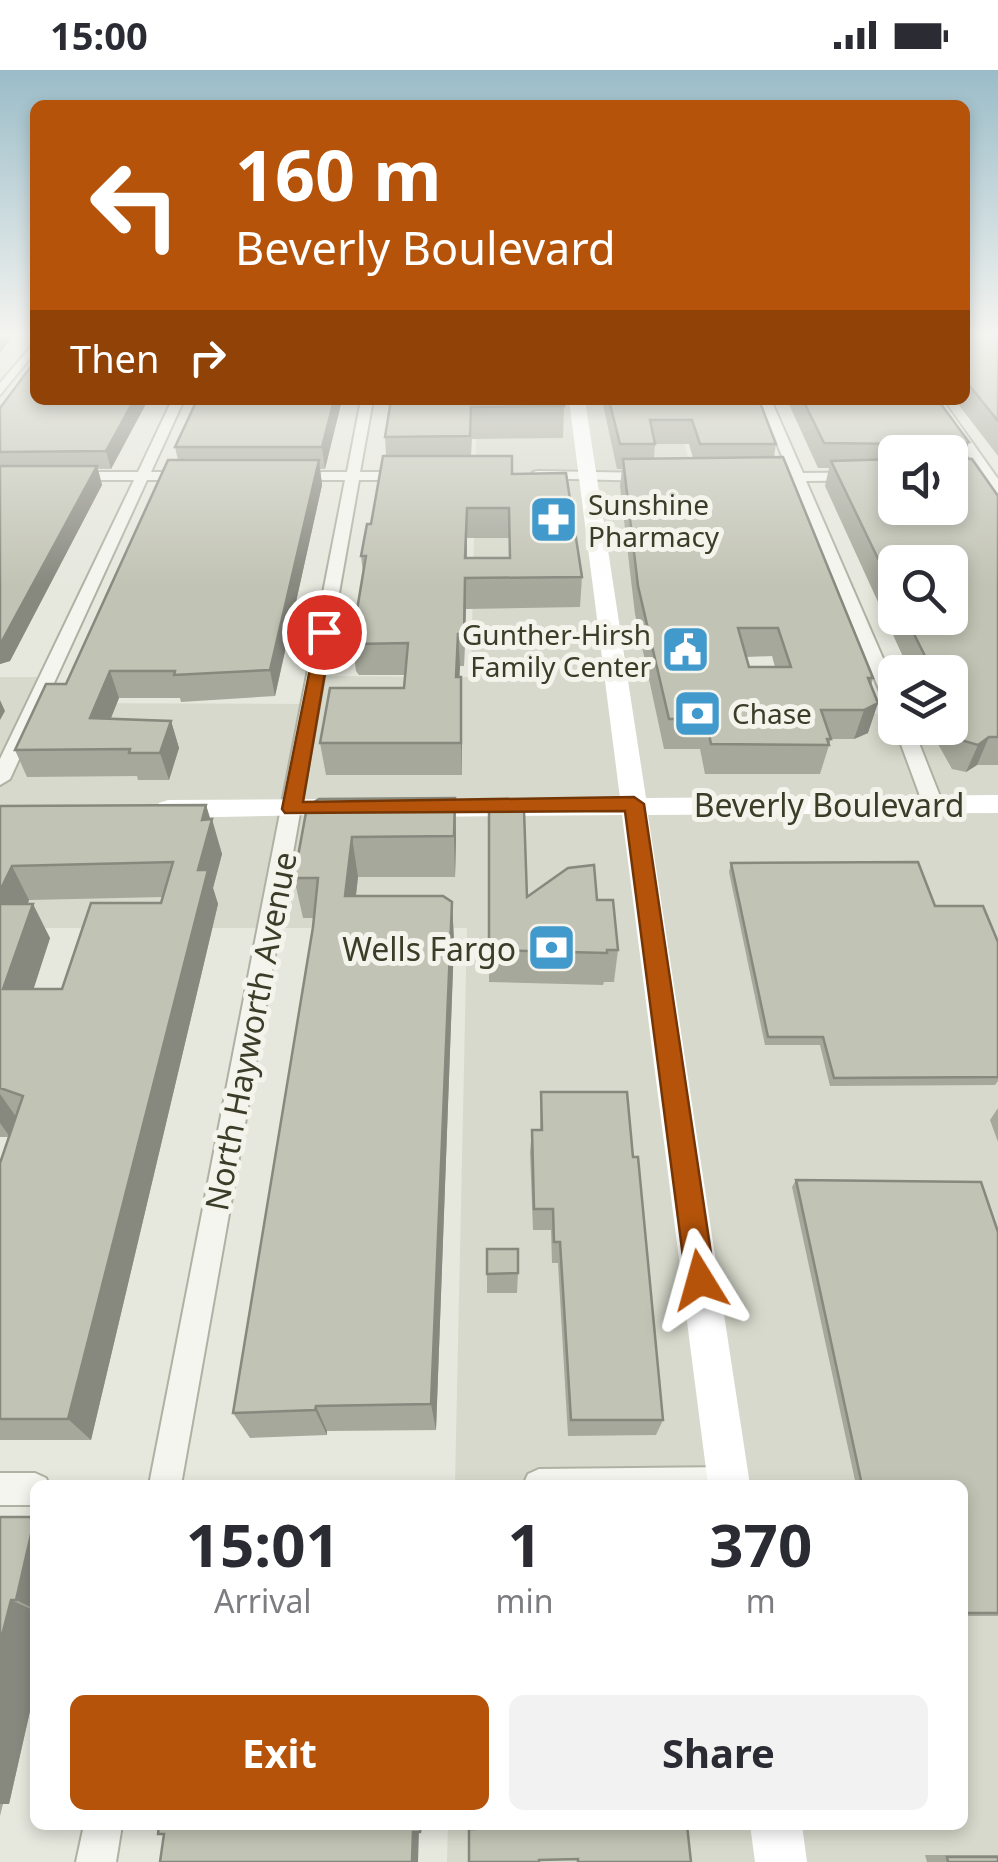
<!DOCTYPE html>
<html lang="en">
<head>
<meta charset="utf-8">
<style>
	body { margin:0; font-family:"Noto Sans",sans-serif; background:#f2f2f3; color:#2b2b33; height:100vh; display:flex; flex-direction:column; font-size:38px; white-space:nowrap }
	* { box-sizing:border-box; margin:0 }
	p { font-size:32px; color:#7c7c81 }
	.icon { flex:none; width:55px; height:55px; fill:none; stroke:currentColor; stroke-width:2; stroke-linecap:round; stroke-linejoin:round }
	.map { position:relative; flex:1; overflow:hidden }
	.side { position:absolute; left:30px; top:1410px; width:938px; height:350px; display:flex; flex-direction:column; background:#fff; border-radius:15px; box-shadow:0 5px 15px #0003 }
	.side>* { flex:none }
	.guide { position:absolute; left:30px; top:30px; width:940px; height:305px; border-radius:15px; box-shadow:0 5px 15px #0003; background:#b45309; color:#fff; overflow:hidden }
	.buttons { position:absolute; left:878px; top:365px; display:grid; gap:20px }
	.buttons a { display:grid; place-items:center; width:90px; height:90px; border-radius:15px; background:#fff; box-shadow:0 5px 15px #0003; font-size:50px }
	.pin { position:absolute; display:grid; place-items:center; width:85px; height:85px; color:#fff; margin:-42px; border:5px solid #fff; border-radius:50%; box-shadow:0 2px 10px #0007 }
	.me { position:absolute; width:110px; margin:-55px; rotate:352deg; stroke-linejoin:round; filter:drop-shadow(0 0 8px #0008) }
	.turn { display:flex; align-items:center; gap:35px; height:210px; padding:0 40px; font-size:45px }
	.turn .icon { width:130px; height:130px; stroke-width:2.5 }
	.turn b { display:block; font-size:70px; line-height:85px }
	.then { display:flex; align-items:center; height:95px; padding:0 40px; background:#0003; gap:20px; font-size:38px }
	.eta { display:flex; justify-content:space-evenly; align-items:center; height:170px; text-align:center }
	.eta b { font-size:60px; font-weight:700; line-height:70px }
	.cta { display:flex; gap:20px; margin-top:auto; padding:20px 40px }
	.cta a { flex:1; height:115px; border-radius:15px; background:#b45309; color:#fff; font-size:40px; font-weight:700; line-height:115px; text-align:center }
	.cta a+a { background:#f2f2f3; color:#2b2b33 }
	.status { display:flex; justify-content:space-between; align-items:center; height:70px; padding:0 50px; background:#fff; direction:ltr }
	.status svg { height:28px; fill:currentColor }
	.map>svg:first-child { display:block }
	.built { fill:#d6d9cb }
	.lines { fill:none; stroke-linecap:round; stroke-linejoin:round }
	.minor-casing { stroke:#afb1a3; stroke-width:4 }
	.minor { fill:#f4f5ef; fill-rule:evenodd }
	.secondary { fill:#fff; fill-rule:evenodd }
	.wall { fill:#a6a89b; fill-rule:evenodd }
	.shaded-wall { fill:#87887e }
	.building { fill:#c1c3b4; stroke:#87887e; stroke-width:2.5; fill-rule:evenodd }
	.route { fill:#b45309; stroke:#753606; stroke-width:2.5 }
	.labels { text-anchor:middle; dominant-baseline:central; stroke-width:10; stroke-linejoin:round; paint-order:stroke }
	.far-poi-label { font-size:28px; fill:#3a3d27; stroke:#f4f4ec; text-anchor:start }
	.street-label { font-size:32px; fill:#3a3d27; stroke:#f4f4ec }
	.poi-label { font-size:32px; fill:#3a3d27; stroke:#f4f4ec; text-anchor:end }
</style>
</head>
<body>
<div class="status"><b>15:00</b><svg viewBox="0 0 49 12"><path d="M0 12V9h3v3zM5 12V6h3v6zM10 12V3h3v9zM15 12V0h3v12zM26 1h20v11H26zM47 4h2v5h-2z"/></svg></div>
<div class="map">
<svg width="998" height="1792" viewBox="0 0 998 1792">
	<rect width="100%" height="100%" fill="#e6e7dd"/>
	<path class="built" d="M477,330H673L756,644H895V658H950L998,643V1792H447L448,1755H962V1415H455L467,858H0V607H43L33,633L313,634L319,606L471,607Z"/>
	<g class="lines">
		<defs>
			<path id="minor" d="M35,272V282L0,325V313Z
				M172,330H184L151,402H191L198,406L191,410H147L10,709L0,715V689L134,410H68L61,406L68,402H138Z
				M361,330H373L360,402H406L413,406L406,410H359L181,1415H149L345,410H293L286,406L293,402H347Z
				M759,330H771L803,403L895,402V410L806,411L895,616V641L886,636L793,411H763L756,407L763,403H789Z
				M930,330H942L998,409V423L993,422Z
				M538,401L651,403L658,407L651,411L533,408V402Z
				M895,658H913L943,734L940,739L933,740L923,734Z
				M729,1397L740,1402L744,1415H523L528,1404L539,1399Z
				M0,1403H35L46,1408L49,1415H35V1435H0Z
				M84,1755H122L116,1792H76Z"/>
		</defs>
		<use href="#minor" class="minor-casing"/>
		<use href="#minor" class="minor"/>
		<path class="secondary" d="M569,330H585L646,728L998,725V743L648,745L750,1415H708L622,745L418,747L405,738L418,729L620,728Z
			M347,729L356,732L360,738L356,744L168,748L159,745L155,739L159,733L168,730Z
			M750,1755H802L807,1792H755Z"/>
	</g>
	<path class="wall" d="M965,265H998V386L955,330H965Z
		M148,330L111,399H98L102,415L10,591L0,594V338Z
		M342,330L325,399H320L322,415L275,626L181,632L180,628H119L111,648L171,651L179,678L169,710H138L137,706L27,707L15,680L66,614L178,390L175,377Z
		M391,330L564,336L563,368L472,369L471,386L512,404L582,507L580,537L466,539L464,596H460L459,607H461L462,639V705H326L320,673L404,618L405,605H359L356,601L352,570L363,503L361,486L371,454L386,386L385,367ZM467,468H509V488H467Z
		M602,330H759L776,374L774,387L873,608L871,616L868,663L854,669H831L820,704H705L700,679H664L635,544L620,416L622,399H617ZM655,374H689L693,388H654ZM772,586L775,597H749L746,587Z
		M787,330H938L969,372L963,388L998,426V695H977L966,702L952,699L929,658H950V602H910L825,416L829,398H818ZM895,382H950L895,438ZM895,492L950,548H895Z
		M455,728L456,769L455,807H358L356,826L452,832L454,872L436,1360L327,1361V1365L250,1368L233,1343L314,848H303L294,808L307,737Z
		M206,735L222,784L213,818L218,834L91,1370H0V1093L9,1067H0V736ZM163,827L161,833L62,919H33L50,868L28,834L29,830Z
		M489,740L527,827L597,830L618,880L614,912H604L603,915L489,912Z
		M731,793L935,836L998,872V1011L995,1015L830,1016L820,975H765L729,802Z
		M541,1022L633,1087L663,1350L656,1365L568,1366L558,1193H552L551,1160H533L530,1082L532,1060H540Z
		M998,1038V1072L990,1050Z
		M796,1110L998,1162V1546H962V1415H856L792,1117Z
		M487,1179L518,1203L517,1223H487Z
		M0,1447H35V1600L31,1615L35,1616V1619L9,1734H3L0,1746Z
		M925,1785H998V1792H927Z"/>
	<path class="shaded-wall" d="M0,265H14L0,283Z
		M134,330H148L111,399L106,381Z
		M334,330H342L325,399L322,377Z
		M969,372L960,396L950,399L956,374Z
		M319,390L322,415L275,626L270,600Z
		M97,396L102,415L10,591L0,594V572Z
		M467,438V468L464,596L465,488Z
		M458,564L460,596L458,639L456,607Z
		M110,601L119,628L100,675L90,648Z
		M461,607L462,639V705L461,673Z
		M0,630L5,641L0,650Z
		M878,633L868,663L854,669L864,640Z
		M171,651L179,678L169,710L160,683Z
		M989,667L977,695L966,702L978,675Z
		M455,728L456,769L455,807L454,766Z
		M206,735L211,753L212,749L222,784L213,818L218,834L91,1370L68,1349L198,800L202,750Z
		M352,767L358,807L351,866L345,826Z
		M12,796L29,830L13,868L0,844V821Z
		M452,832L454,872L436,1360L431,1334Z
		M33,834L50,868L23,952L3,919Z
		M0,1024L17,1048L10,1067L0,1053Z
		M316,1336L327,1361V1365L315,1340Z
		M35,1448V1539L16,1530Z
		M11,1530L35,1541V1600L31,1615L35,1616V1619L9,1734H0V1573Z
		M419,1761L418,1792H412L413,1762Z"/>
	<path class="building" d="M965,265H998V351L965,310Z
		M35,291V330H134L106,381L0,382V338Z
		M197,330H334L322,377H175Z
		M391,330H564V336L471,337L470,366L385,367Z
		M609,330H759L776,374H700L692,350H650L655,374H620Z
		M803,330H938L969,372L956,374V388L972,389L998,426V667H989L978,675L964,671L950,647V602H933L906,548H950V492H895V524L831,391L895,389V438H950V382H906L905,374L824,373Z
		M383,386H512V404L566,403L582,507L465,508L464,564H458L456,607H461V673H320L330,618H404L408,573L355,574L352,570L366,486H361L367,454H371ZM467,438H509L510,488H465Z
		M783,387L873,608H868L878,633L864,640H821L831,669H827L829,675L711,674L706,649H669L638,516L623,389ZM738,558H778L791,597H749Z
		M168,390H319L270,600L174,605L175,601H110L90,648L171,651L160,683H129L130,679L15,680L46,614H66Z
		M0,396H97L2,571L0,572Z
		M455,728L454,766L352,767L345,826H443L452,832L431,1334L316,1336L315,1340L233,1343L313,857L318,808H294L307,737L319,729Z
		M206,735L202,750L212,749L198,800H208L68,1349H0V1093L23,1026L0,1018V834H33L3,919H62L91,833H161L173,792L12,796L0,821V736Z
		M489,740H524L527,827L568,798L594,795L597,830H613L618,880H607V883L489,880Z
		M918,792L935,836H983L998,872V1007L834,1008L823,967H768L731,793Z
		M541,1022H627L633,1087H638L663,1350H571L560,1172H554L553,1139H534L532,1060H542Z
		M796,1110L981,1112L998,1162V1543H962V1415H862Z
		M487,1179H518V1203L487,1204Z
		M0,1447H35L16,1530H11L0,1573Z
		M159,1755H421L420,1762H413L412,1792H160L164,1764H158Z
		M475,1755H687L691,1792H578V1789L539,1790V1792H469V1759H475Z
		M947,1787H998V1792H948Z"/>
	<linearGradient id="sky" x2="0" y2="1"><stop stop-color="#9abcc8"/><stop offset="0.51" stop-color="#f4f4f0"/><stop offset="1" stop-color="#f4f4f0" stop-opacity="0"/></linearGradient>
	<rect width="998" height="516" fill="url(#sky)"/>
	<path class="route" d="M318,559L332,562L303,732L634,727L644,734L715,1210L710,1219L700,1223L690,1219L686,1210L625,741L285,743L282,739Z"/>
	<defs>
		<symbol id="pharmacy-square" viewBox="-11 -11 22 22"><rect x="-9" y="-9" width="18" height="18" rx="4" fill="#429acc" stroke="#f4f4ec"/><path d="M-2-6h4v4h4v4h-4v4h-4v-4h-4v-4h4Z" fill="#fff"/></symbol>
		<symbol id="civic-square" viewBox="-11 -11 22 22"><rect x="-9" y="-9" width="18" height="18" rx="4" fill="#429acc" stroke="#f4f4ec"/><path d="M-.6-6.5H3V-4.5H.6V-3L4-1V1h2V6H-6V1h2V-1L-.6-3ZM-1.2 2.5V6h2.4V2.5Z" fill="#fff"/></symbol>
		<symbol id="bank-square" viewBox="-11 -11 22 22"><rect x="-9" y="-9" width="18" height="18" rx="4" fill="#429acc" stroke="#f4f4ec"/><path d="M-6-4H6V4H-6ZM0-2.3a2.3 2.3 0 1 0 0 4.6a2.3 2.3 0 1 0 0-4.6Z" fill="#fff"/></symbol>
	</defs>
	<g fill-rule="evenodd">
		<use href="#pharmacy-square" x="526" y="422" width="55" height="55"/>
		<use href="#civic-square" x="658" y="552" width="55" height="55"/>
		<use href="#bank-square" x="670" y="616" width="55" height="55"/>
		<use href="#bank-square" x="524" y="850" width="55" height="55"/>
	</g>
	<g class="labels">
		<g class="far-poi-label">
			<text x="588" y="434">Sunshine<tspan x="588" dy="32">Pharmacy</tspan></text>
			<text x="651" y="564" text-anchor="end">Gunther-Hirsh<tspan x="651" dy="32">Family Center</tspan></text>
			<text x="732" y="643">Chase</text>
		</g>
		<g class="street-label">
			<text x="829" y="734">Beverly Boulevard</text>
			<text transform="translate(250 961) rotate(-79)">North Hayworth Avenue</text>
		</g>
		<g class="poi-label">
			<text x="516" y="878">Wells Fargo</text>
		</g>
	</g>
</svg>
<div class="buttons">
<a><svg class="icon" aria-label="sound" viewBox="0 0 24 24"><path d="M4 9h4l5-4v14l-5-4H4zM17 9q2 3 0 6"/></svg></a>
<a><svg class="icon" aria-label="search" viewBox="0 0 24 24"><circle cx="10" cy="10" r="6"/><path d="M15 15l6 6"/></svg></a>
<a><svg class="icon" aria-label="layers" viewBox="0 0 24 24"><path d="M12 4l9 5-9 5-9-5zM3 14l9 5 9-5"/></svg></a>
</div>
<div class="pin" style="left:324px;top:562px;background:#d93025"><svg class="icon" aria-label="arrive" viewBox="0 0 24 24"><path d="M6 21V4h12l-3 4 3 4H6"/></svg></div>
<svg class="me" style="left:700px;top:1210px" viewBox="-20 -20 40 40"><path d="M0-17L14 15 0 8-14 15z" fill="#b45309" stroke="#fff" stroke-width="4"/></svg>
<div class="guide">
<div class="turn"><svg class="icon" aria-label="left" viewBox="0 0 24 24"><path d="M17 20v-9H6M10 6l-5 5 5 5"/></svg><div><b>160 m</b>Beverly Boulevard</div></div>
<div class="then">Then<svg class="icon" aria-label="right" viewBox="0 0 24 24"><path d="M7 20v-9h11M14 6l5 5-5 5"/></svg></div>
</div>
<section class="side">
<div class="eta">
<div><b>15:01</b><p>Arrival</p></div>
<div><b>1</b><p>min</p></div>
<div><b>370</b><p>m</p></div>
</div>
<div class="cta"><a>Exit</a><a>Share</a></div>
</section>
</div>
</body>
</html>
